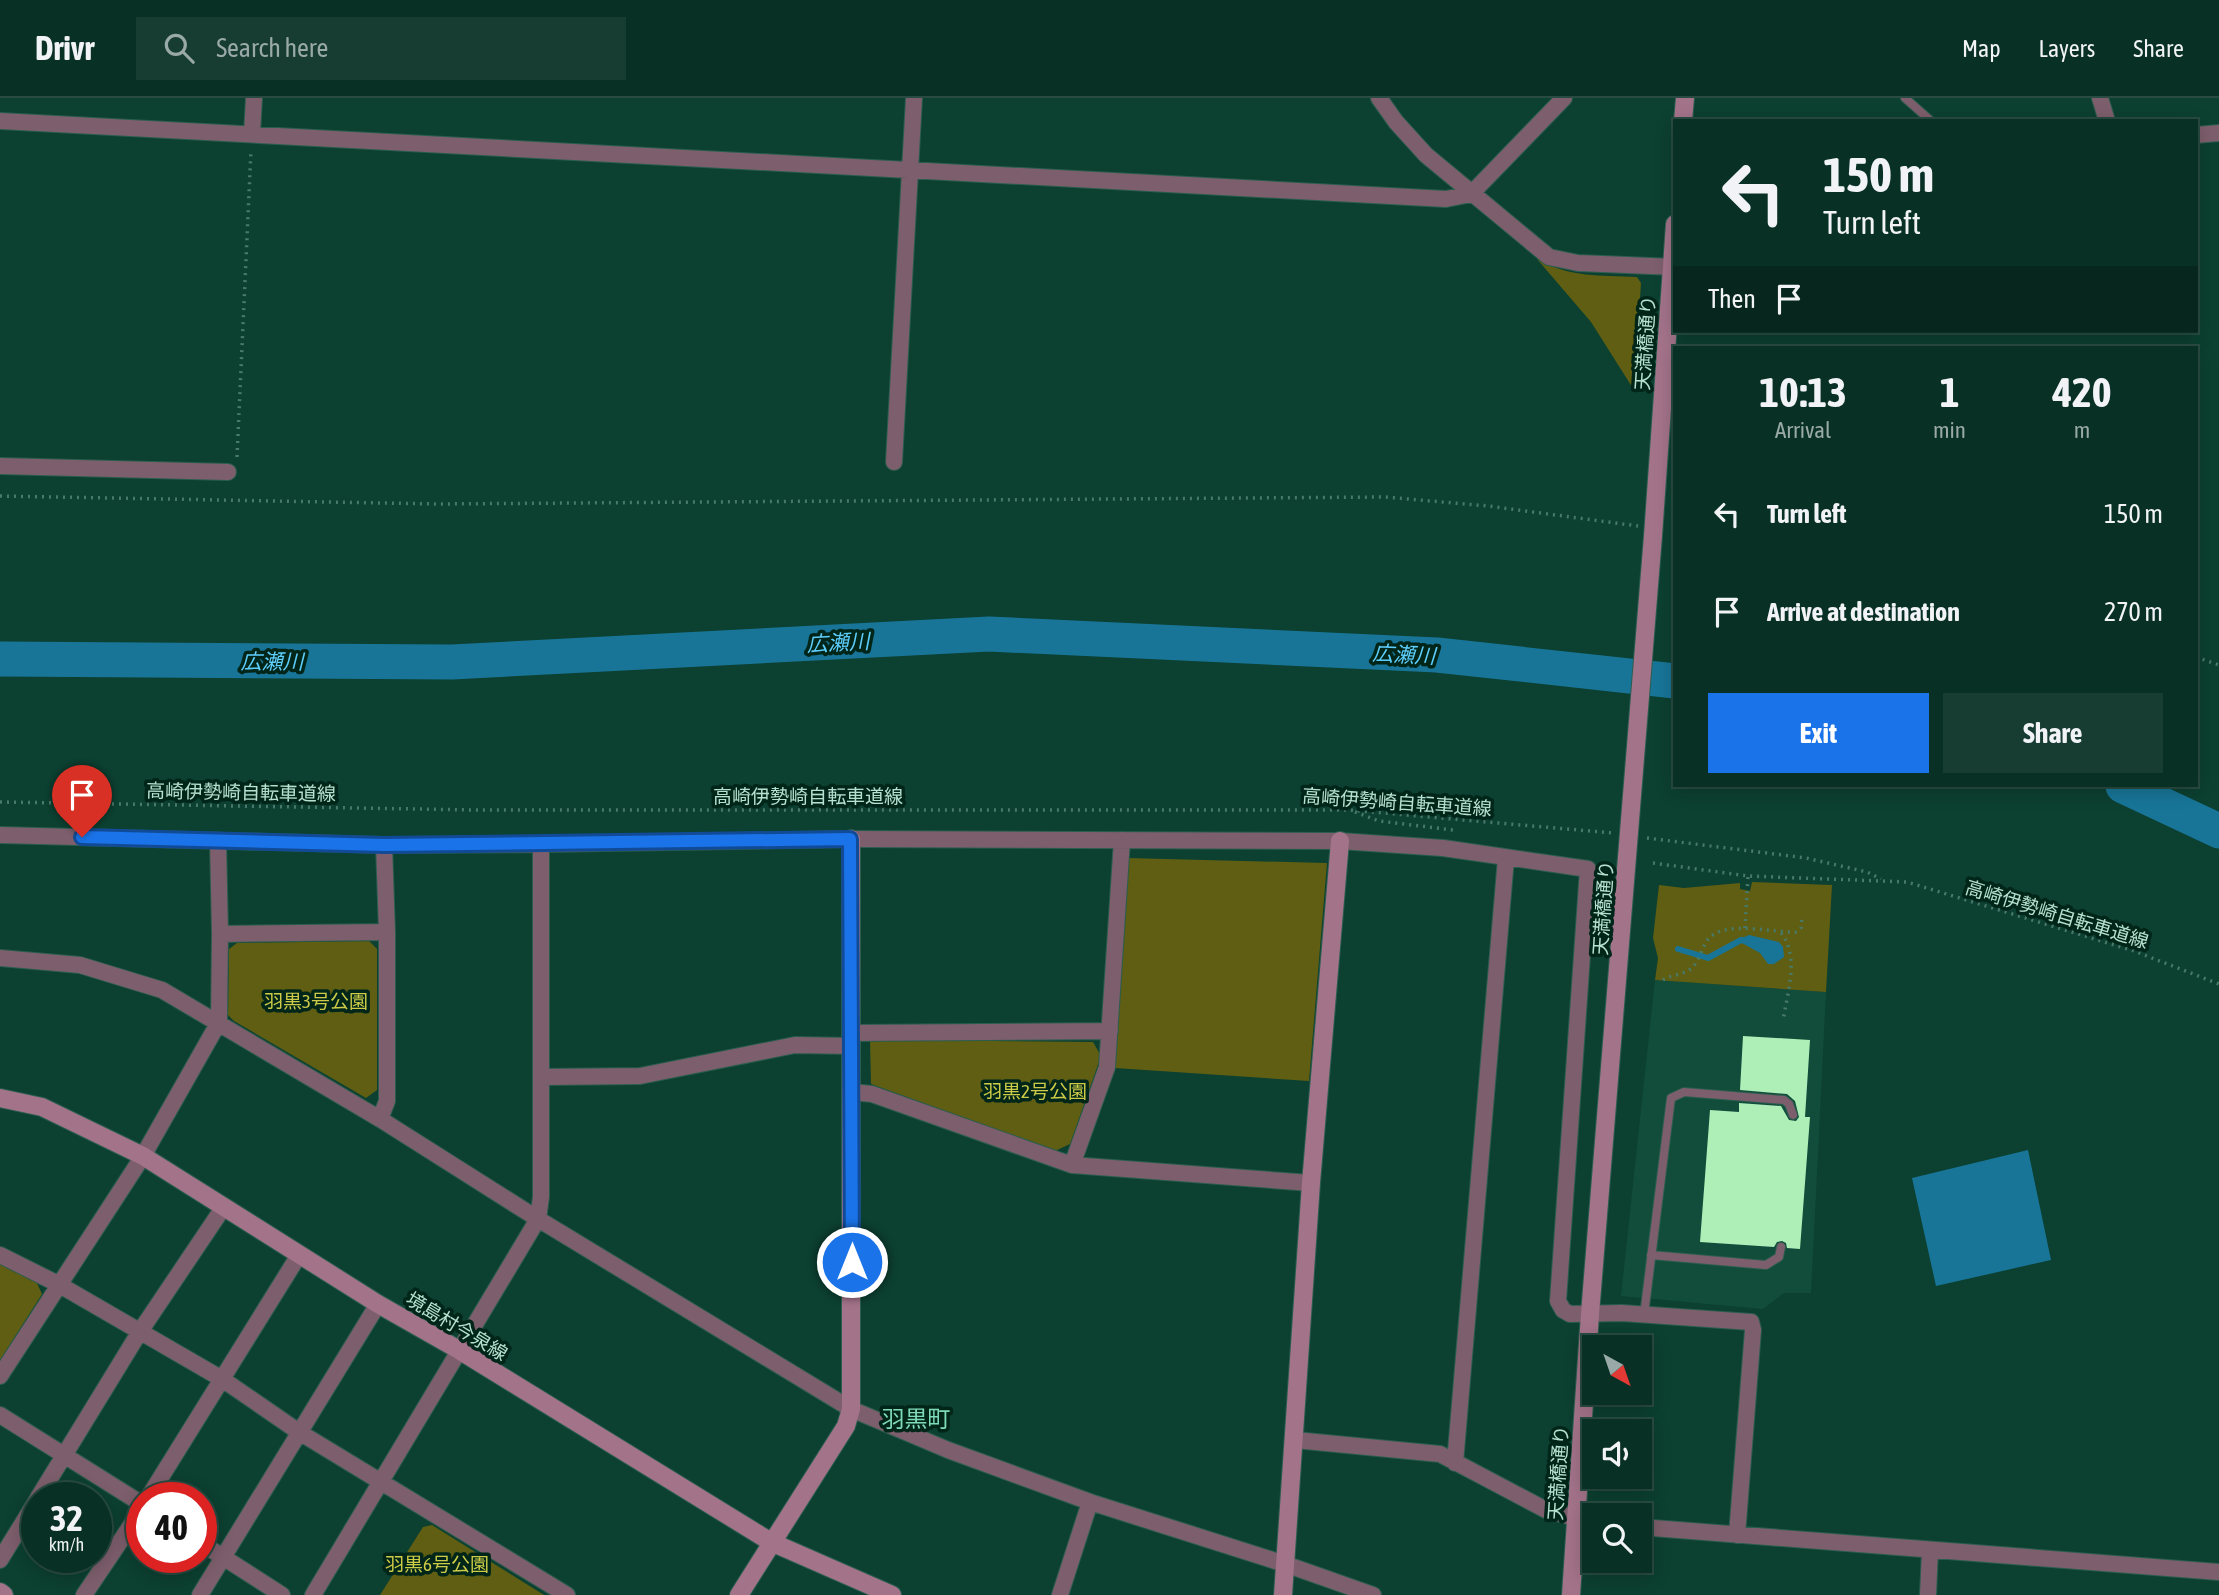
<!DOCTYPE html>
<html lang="en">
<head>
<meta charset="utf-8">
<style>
	body { margin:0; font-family:"Asap Condensed","Noto Sans JP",sans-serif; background:#173c32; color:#f1f3f6; height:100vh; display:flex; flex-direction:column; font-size:26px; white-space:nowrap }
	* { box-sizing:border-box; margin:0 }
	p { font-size:23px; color:#99a9a7 }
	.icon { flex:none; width:38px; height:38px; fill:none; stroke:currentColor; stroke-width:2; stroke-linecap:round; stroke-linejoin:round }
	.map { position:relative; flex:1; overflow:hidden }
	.sheet { position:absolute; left:1673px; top:248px; width:525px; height:441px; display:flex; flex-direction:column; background:#093025; border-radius:0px; box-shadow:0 4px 18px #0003,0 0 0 2px #294b42 }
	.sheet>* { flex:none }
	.top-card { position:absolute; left:1673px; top:21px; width:525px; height:214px; border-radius:0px; box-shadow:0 4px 18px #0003,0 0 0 2px #294b42; background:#093025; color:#f1f3f6; overflow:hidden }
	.needle { width:46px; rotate:140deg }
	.tools { position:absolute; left:1582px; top:1237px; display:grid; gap:14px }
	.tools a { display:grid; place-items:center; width:70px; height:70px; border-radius:0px; background:#093025; box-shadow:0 4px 18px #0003,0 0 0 2px #294b42; font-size:35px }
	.speed { position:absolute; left:21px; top:1384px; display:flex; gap:14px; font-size:35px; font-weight:700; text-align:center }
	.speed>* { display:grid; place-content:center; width:91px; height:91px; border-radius:50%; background:#093025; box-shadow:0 4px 18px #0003,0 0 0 2px #294b42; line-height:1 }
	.speed small { font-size:18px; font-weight:400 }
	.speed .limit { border:10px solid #d22; background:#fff; color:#111 }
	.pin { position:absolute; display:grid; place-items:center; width:60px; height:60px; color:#fff; margin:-72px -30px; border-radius:50% 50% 50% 0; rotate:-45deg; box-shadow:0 0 7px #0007 }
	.pin .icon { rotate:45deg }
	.me { position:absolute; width:77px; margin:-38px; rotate:0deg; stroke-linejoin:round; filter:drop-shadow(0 0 5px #0008) }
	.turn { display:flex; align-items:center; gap:24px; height:147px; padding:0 35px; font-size:32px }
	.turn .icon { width:91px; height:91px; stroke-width:2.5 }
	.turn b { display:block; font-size:49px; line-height:60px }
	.then { display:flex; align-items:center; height:66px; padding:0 35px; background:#0003; gap:14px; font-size:26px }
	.eta { display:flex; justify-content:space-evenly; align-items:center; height:119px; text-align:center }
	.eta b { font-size:42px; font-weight:700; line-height:49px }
	.button { display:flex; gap:14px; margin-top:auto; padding:14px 35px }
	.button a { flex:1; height:80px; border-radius:0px; background:#1a73e8; color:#fff; font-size:28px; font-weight:700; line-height:80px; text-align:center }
	.button a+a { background:#173c32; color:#f1f3f6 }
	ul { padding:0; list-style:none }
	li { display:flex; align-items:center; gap:21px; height:98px; padding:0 35px }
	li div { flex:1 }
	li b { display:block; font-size:26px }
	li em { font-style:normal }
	header { display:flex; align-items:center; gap:42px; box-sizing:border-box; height:98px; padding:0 35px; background:#093025; border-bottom:2px solid #294b42 }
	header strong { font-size:33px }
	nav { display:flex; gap:38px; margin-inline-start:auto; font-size:24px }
	.search { width:490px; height:63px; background:#173c32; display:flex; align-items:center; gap:18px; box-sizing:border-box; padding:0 24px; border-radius:0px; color:#99a9a7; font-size:26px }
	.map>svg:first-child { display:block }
	.built { fill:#124d3c }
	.green { fill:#5f5e12 }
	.water { fill:#187597 }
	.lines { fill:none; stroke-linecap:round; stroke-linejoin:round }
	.stream { stroke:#187597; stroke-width:6 }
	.river { stroke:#187597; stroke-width:35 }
	.building { fill:#aeefb7 }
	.lane-casing { stroke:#2b5d4d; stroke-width:10 }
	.street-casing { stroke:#2b5d4d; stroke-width:18 }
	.secondary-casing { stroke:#2b5d4d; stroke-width:20 }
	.path { stroke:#497969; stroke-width:3.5; stroke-dasharray:2 5; stroke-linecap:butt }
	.lane { stroke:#7d5e6c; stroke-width:8 }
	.street { stroke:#7d5e6c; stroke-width:16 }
	.secondary { stroke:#a3738a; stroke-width:18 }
	.route-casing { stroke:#114b97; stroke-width:18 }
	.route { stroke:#1a73e8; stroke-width:12 }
	.labels { text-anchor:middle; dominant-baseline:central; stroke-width:7; stroke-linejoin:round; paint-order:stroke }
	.street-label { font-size:19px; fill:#b6e0cf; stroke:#002519 }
	.park-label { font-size:19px; fill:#cdcb47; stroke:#002519 }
	.water-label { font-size:21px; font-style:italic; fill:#5dcdfb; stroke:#002519 }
	.quarter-label { font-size:23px; fill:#7fdab9; stroke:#002519 }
</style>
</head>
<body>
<header>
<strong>Drivr</strong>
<div class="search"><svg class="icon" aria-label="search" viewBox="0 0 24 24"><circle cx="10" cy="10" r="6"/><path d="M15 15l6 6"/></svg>Search here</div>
<nav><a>Map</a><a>Layers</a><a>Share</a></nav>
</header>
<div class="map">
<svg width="2219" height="1497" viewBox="0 0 2219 1497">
	<rect width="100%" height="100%" fill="#0c4031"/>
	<path class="built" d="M1655,882L1826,894L1811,1195H1784L1763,1211L1621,1198Z"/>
	<path class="green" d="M1537,161C1570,180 1600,177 1637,179L1641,185L1634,292L1591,224Z
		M1127,760L1327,765L1309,983L1115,970Z
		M1752,784L1832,787L1826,894L1655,882L1658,860L1653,840L1659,787L1684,790L1740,785V791L1750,793Z
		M369,843L377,851V992L366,1000L234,923L228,917L229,851L237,845Z
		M870,942L1093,944L1101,958L1070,1046L1055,1053L871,986Z
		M0,1165L36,1183L42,1196L0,1262Z
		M432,1427L544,1497H380L423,1429Z"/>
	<path class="water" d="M1749,837L1779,844L1783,849L1784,859L1774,866H1768L1760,855L1742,845V840Z
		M2028,1052L2051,1162L1936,1188L1912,1080Z"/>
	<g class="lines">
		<path class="stream" d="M1678,851L1708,860L1741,842L1747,843"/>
		<path class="river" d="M0,561L452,564L989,536L1437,557L1675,583
			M2123,688L2219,733"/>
	</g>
	<path class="building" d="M1743,938L1810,942L1805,1019H1810L1800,1151L1787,1150L1786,1145L1782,1143L1777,1144L1774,1149L1700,1144L1710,1012L1739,1014V1005L1781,1008L1789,1022L1796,1023L1799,1019L1795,1003L1787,996L1740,992Z"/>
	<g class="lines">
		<defs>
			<path id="lane" d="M1905,0L1931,23
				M1651,1157L1766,1167L1779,1159L1781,1149
				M1644,1217L1671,1000L1684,994L1784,1002L1789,1006L1793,1017"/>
			<path id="street" d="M1379,0L1396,24L1426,57L1549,159L1578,165L1675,169
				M2100,0L2107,23
				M0,23L1446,101L1471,96L1564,0
				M252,36L254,0
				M2196,37L2219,35
				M894,364L914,0
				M0,368L228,374
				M0,737L384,747L541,746V1099L538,1121L313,1497
				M541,746L851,741L1340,743L1443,750L1588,771L1558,1203L1563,1212L1570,1216L1622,1215L1751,1224L1753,1232L1737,1437
				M220,836L387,834
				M0,860L80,867L162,892L380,1021L538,1121L851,1311L948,1352L1090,1404L1285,1466L1373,1497
				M852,935L1110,933
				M541,979L640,978L795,947L852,948
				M852,994L872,996L1072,1067L1311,1085
				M380,1021L387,1003V834L384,747
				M1072,1067L1107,969L1122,742
				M0,1157L58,1186L222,1281L299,1334L567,1497
				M0,1278L143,1058L219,924L220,836L218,743
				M0,1317L142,1406
				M1295,1342L1440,1356L1546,1412L1594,1425
				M1455,1365L1506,760
				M38,1400L139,1235L223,1110
				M148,1400L299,1157
				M1640,1429L2219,1474
				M201,1445L282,1497
				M0,1462L37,1402
				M84,1497L142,1411
				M200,1497L378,1206
				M1060,1497L1090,1404
				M1928,1497L1930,1452"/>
			<path id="secondary" d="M1683,23L1685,0
				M0,1000L42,1009L143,1058L378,1206L459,1252L771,1444L892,1497
				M0,1494L4,1497
				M739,1497L846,1328L851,1311V741
				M1283,1497L1311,1085L1340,743
				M1571,1497L1590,1216L1653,438L1675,126"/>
		</defs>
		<use href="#lane" class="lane-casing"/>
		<use href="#street" class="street-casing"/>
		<use href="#secondary" class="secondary-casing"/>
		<path class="path" d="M237,359L251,52
			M0,398L437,406L1385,399L1488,408L1638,428
			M2196,559L2219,567
			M0,704L475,712H1349L1613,735
			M1355,714L1379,723L1453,732
			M1647,740L1806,760L1867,774L1881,781
			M1653,765L1748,778L1907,784L2134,853L2219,886
			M1745,830L1748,778
			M1781,835C1800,858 1787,896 1783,923
			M1663,882C1671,877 1681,877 1689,872C1700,865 1701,849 1709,840C1727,822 1773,835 1796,834L1801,830L1802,819"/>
		<use href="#lane" class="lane"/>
		<use href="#street" class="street"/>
		<use href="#secondary" class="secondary"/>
	</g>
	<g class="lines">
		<defs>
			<path id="route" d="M82,739L384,747L850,741L852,1164"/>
		</defs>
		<use href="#route" class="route-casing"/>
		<use href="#route" class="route"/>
	</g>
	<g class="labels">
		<g class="street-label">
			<text transform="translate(1645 245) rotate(-86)">天満橋通り</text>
			<text transform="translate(241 694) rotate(1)">高崎伊勢崎自転車道線</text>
			<text x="808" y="698">高崎伊勢崎自転車道線</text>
			<text transform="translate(1397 704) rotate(4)">高崎伊勢崎自転車道線</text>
			<text transform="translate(1603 810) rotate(-86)">天満橋通り</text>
			<text transform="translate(2057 816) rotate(17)">高崎伊勢崎自転車道線</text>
			<text transform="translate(457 1228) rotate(31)">境島村今泉線</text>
			<text transform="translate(1558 1375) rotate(-86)">天満橋通り</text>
		</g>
		<g class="park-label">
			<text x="316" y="903">羽黒3号公園</text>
			<text x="1035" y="993">羽黒2号公園</text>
			<text x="437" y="1466">羽黒6号公園</text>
		</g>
		<g class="water-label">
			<text transform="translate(838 544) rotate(-3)">広瀬川</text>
			<text transform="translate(1404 556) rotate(3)">広瀬川</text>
			<text x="272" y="563">広瀬川</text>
		</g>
		<g class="quarter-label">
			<text x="916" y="1321">羽黒町</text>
		</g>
	</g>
</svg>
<div class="tools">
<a><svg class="needle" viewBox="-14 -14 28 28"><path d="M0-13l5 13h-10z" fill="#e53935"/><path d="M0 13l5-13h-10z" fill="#99a9a7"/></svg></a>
<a><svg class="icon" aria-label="sound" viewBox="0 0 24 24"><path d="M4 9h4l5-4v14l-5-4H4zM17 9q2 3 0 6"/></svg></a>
<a><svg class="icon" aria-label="search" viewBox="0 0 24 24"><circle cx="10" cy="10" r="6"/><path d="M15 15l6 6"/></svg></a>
</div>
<div class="speed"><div>32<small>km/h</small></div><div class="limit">40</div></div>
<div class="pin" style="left:82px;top:739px;background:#d93025"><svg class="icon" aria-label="arrive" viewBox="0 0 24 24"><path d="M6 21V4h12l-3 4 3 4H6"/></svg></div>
<svg class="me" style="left:852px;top:1164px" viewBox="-20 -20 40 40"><circle r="17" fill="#1a73e8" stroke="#fff" stroke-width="3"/><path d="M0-11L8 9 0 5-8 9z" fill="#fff"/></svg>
<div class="top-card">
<div class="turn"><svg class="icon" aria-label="left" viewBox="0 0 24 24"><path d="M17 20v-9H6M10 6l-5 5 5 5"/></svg><div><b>150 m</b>Turn left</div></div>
<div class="then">Then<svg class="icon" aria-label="arrive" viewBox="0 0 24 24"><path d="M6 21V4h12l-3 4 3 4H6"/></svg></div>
</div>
<section class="sheet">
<div class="eta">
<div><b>10:13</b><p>Arrival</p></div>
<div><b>1</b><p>min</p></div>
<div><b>420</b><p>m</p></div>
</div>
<ul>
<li><svg class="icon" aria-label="left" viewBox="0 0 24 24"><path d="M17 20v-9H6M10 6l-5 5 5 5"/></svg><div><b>Turn left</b></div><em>150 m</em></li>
<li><svg class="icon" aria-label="arrive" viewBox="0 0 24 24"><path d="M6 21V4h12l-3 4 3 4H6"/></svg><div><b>Arrive at destination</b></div><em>270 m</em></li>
</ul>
<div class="button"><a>Exit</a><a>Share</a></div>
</section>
</div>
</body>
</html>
